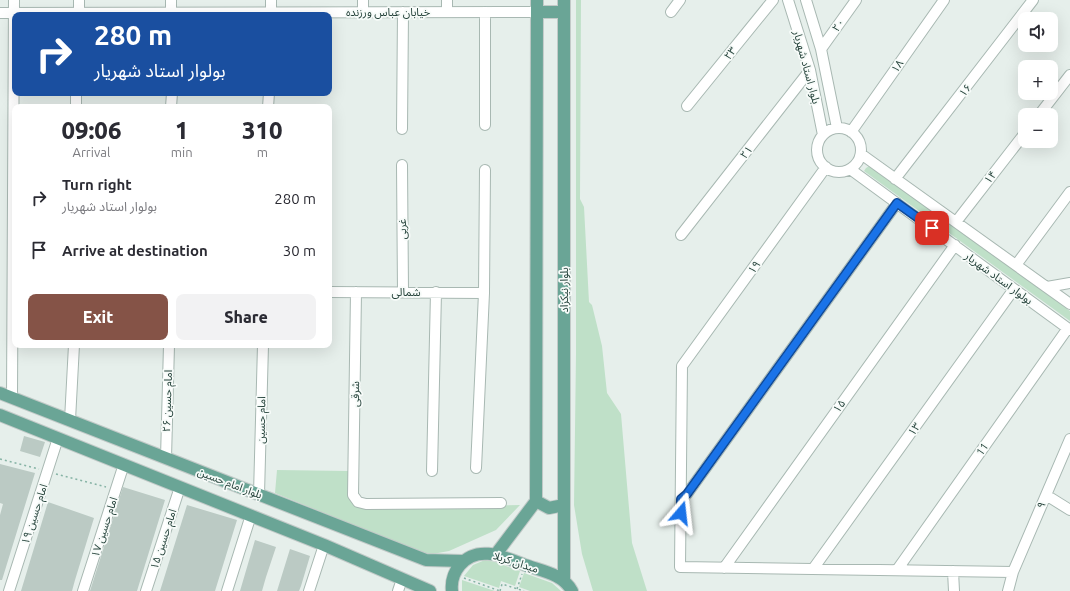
<!DOCTYPE html>
<html lang="en">
<head>
<meta charset="utf-8">
<style>
	body { margin:0; font-family:Ubuntu,"Noto Sans Arabic",sans-serif; background:#f2f2f3; color:#2b2b33; height:100vh; display:flex; flex-direction:column; font-size:15px; white-space:nowrap }
	* { box-sizing:border-box; margin:0 }
	p { font-size:13px; color:#7c7c81 }
	.icon { flex:none; width:22px; height:22px; fill:none; stroke:currentColor; stroke-width:2; stroke-linecap:round; stroke-linejoin:round }
	.map { position:relative; flex:1; overflow:hidden }
	.drawer { position:absolute; left:12px; top:104px; width:320px; height:244px; display:flex; flex-direction:column; background:#fff; border-radius:8px; box-shadow:0 4px 16px #0002 }
	.drawer>* { flex:none }
	.hud { position:absolute; left:12px; top:12px; width:320px; height:84px; border-radius:8px; box-shadow:0 4px 16px #0002; background:#1a4fa0; color:#fff; overflow:hidden }
	.fabs { position:absolute; left:1018px; top:12px; display:grid; gap:8px }
	.fabs a { display:grid; place-items:center; width:40px; height:40px; border-radius:8px; background:#fff; box-shadow:0 4px 16px #0002; font-size:20px }
	.pin { position:absolute; display:grid; place-items:center; width:34px; height:34px; color:#fff; margin:-17px; border-radius:8px; box-shadow:0 2px 6px #0006 }
	.me { position:absolute; width:44px; margin:-22px; rotate:17deg; stroke-linejoin:round; filter:drop-shadow(0 0 3px #0008) }
	.turn { display:flex; align-items:center; gap:14px; height:84px; padding:0 16px; font-size:18px }
	.turn .icon { width:52px; height:52px; stroke-width:2.5 }
	.turn b { display:block; font-size:28px; line-height:34px }
	.eta { display:flex; justify-content:space-evenly; align-items:center; height:68px; text-align:center }
	.eta b { font-size:24px; font-weight:800; line-height:28px }
	.button { display:flex; gap:8px; margin-top:auto; padding:8px 16px }
	.button a { flex:1; height:46px; border-radius:8px; background:#855347; color:#fff; font-size:16px; font-weight:800; line-height:46px; text-align:center }
	.button a+a { background:#f2f2f3; color:#2b2b33 }
	ul { padding:0; list-style:none }
	li { display:flex; align-items:center; gap:12px; height:52px; padding:0 16px }
	li div { flex:1 }
	li b { display:block; font-size:15px }
	li em { font-style:normal }
	.map>svg:first-child { display:block }
	.green { fill:#bfe0c8 }
	.building { fill:#bbcac4 }
	.lines { fill:none; stroke-linecap:round; stroke-linejoin:round }
	.minor-casing { stroke:#a8b8b2; stroke-width:12 }
	.major-casing { stroke:#c2cac8; stroke-width:14 }
	.path { stroke:#86b3a5; stroke-width:1.5; stroke-dasharray:2 3; stroke-linecap:butt }
	.minor { stroke:#fff; stroke-width:10 }
	.major { stroke:#6aa596; stroke-width:12 }
	.route-casing { stroke:#114b97; stroke-width:10 }
	.route { stroke:#1a73e8; stroke-width:7 }
	.labels { text-anchor:middle; dominant-baseline:central; stroke-width:3.5; stroke-linejoin:round; paint-order:stroke }
	.street-label { font-size:11px; fill:#24423a; stroke:#f7fbf9 }
</style>
</head>
<body>
<div class="map">
<svg width="1070" height="591" viewBox="0 0 1070 591">
	<rect width="100%" height="100%" fill="#e6efeb"/>
	<path class="green" d="M576,0H581L580,199L584,207L589,302L592,305L602,346L607,393L621,414L632,543L647,591H593L582,554L574,505L576,354Z
		M871,165L1070,311V321L864,171L866,168Z
		M277,470L348,471C349,485 345,503 362,507L520,505L496,530L449,551L427,555L275,493Z
		M485,560L495,562L520,571L515,586L501,581L499,588L464,576L473,565Z
		M524,573L552,583L561,591H530L519,587Z
		M462,580L495,591H462Z"/>
	<path class="building" d="M24,436L45,442L40,457L20,451Z
		M0,464L35,473L2,580H0V515L3,504L0,503Z
		M123,487L165,500L137,591H90Z
		M48,502L94,518L75,580L72,591H21Z
		M187,505L237,520L215,591H160Z
		M255,540L276,547L266,577L262,591H240Z
		M290,549L310,556L301,586L299,591H277Z"/>
	<g class="lines">
		<defs>
			<path id="minor" d="M79,0V13
				M363,0V12
				M447,0V12
				M788,0L810,70L823,135
				M806,0L821,49L837,128
				M171,12V0
				M671,12L680,0
				M0,13L537,12
				M271,15V0
				M821,49L856,0
				M687,106L773,0
				M76,107V93
				M171,107L172,93
				M268,107L269,93
				M1039,115L1070,75
				M485,125V12
				M817 150a22 22 0 1 1 44 0a22 22 0 1 1-44 0Z
				M402,129L403,12
				M851,132L944,0
				M861,154L1070,304
				M402,165L403,292
				M826,167L682,366L680,567L1013,572
				M850,169L1070,330
				M895,179L1033,0
				M956,222L1025,133
				M681,235L810,70
				M1016,265L1070,192
				M1047,287L1070,283
				M329,292L484,293
				M356,292L353,495L358,502L366,504L501,503
				M12,397L14,0
				M70,420L74,345
				M166,458L169,345
				M476,468L484,293L485,170
				M432,471L436,292
				M259,494L263,345
				M1046,495L1070,510
				M681,499L687,494L897,203
				M724,568L955,245
				M813,569L1014,289
				M897,570L1068,328
				M953,571L954,591
				M9,591L58,438
				M83,591L124,464
				M146,591L180,487
				M227,591L251,515
				M309,591L324,545
				M398,591L402,579
				M1008,591L1013,572L1070,439"/>
			<path id="major" d="M564,0V580
				M537,12H564
				M0,393L426,560L463,561
				M0,415L324,545L430,591
				M536,501L549,508L564,505
				M496,554L536,501L537,0
				M452,591C451,582 454,572 460,565C478,544 504,557 525,565C542,571 563,574 572,591"/>
		</defs>
		<use href="#minor" class="minor-casing"/>
		<use href="#major" class="major-casing"/>
		<path class="path" d="M0,459L39,469
			M56,474L106,487
			M464,578L500,591
			M517,589L522,574
			M500,591L502,584L524,591"/>
		<use href="#minor" class="minor"/>
		<use href="#major" class="major"/>
	</g>
	<g class="lines">
		<defs>
			<path id="route" d="M681,513V499L687,494L897,203L932,228"/>
		</defs>
		<use href="#route" class="route-casing"/>
		<use href="#route" class="route"/>
	</g>
	<g class="labels">
		<g class="street-label">
			<text x="388" y="12">خیابان عباس ورزنده</text>
			<text transform="translate(838 25) rotate(-54)">۲۰</text>
			<text transform="translate(730 53) rotate(-51)">۲۳</text>
			<text transform="translate(897 66) rotate(-55)">۱۸</text>
			<text transform="translate(807 67) rotate(75)">بلوار استاد شهریار</text>
			<text transform="translate(965 90) rotate(-52)">۱۶</text>
			<text transform="translate(746 152) rotate(-52)">۲۱</text>
			<text transform="translate(990 177) rotate(-52)">۱۴</text>
			<text transform="translate(402 229) rotate(-91)">غربی</text>
			<text transform="translate(754 267) rotate(-54)">۱۹</text>
			<text transform="translate(999 278) rotate(36)">بولوار استاد شهریار</text>
			<text transform="translate(564 290) rotate(-90)">بلوار نیکزاد</text>
			<text x="406" y="292">شمالی</text>
			<text transform="translate(355 394) rotate(-89)">شرقی</text>
			<text transform="translate(167 401) rotate(-88)">امام حسین ۲۶</text>
			<text transform="translate(839 406) rotate(-54)">۱۵</text>
			<text transform="translate(261 420) rotate(-89)">امام حسین</text>
			<text transform="translate(914 429) rotate(-54)">۱۳</text>
			<text transform="translate(982 449) rotate(-55)">11</text>
			<text transform="translate(230 483) rotate(21)">بلوار امام حسین</text>
			<text transform="translate(1041 505) rotate(-67)">۹</text>
			<text transform="translate(34 514) rotate(-72)">امام حسین ۱۹</text>
			<text transform="translate(104 527) rotate(-72)">امام حسین ۱۷</text>
			<text transform="translate(163 539) rotate(-72)">امام حسین ۱۵</text>
			<text transform="translate(516 562) rotate(18)">میدان کربلا</text>
		</g>
	</g>
</svg>
<div class="fabs">
<a><svg class="icon" aria-label="sound" viewBox="0 0 24 24"><path d="M4 9h4l5-4v14l-5-4H4zM17 9q2 3 0 6"/></svg></a>
<a>+</a>
<a>−</a>
</div>
<div class="pin" style="left:932px;top:228px;background:#d93025"><svg class="icon" aria-label="arrive" viewBox="0 0 24 24"><path d="M6 21V4h12l-3 4 3 4H6"/></svg></div>
<svg class="me" style="left:681px;top:513px" viewBox="-20 -20 40 40"><path d="M0-17L14 15 0 8-14 15z" fill="#1a73e8" stroke="#fff" stroke-width="4"/></svg>
<div class="hud">
<div class="turn"><svg class="icon" aria-label="right" viewBox="0 0 24 24"><path d="M7 20v-9h11M14 6l5 5-5 5"/></svg><div><b>280 m</b>بولوار استاد شهریار</div></div>
</div>
<section class="drawer">
<div class="eta">
<div><b>09:06</b><p>Arrival</p></div>
<div><b>1</b><p>min</p></div>
<div><b>310</b><p>m</p></div>
</div>
<ul>
<li><svg class="icon" aria-label="right" viewBox="0 0 24 24"><path d="M7 20v-9h11M14 6l5 5-5 5"/></svg><div><b>Turn right</b><p>بولوار استاد شهریار</p></div><em>280 m</em></li>
<li><svg class="icon" aria-label="arrive" viewBox="0 0 24 24"><path d="M6 21V4h12l-3 4 3 4H6"/></svg><div><b>Arrive at destination</b></div><em>30 m</em></li>
</ul>
<div class="button"><a>Exit</a><a>Share</a></div>
</section>
</div>
</body>
</html>
